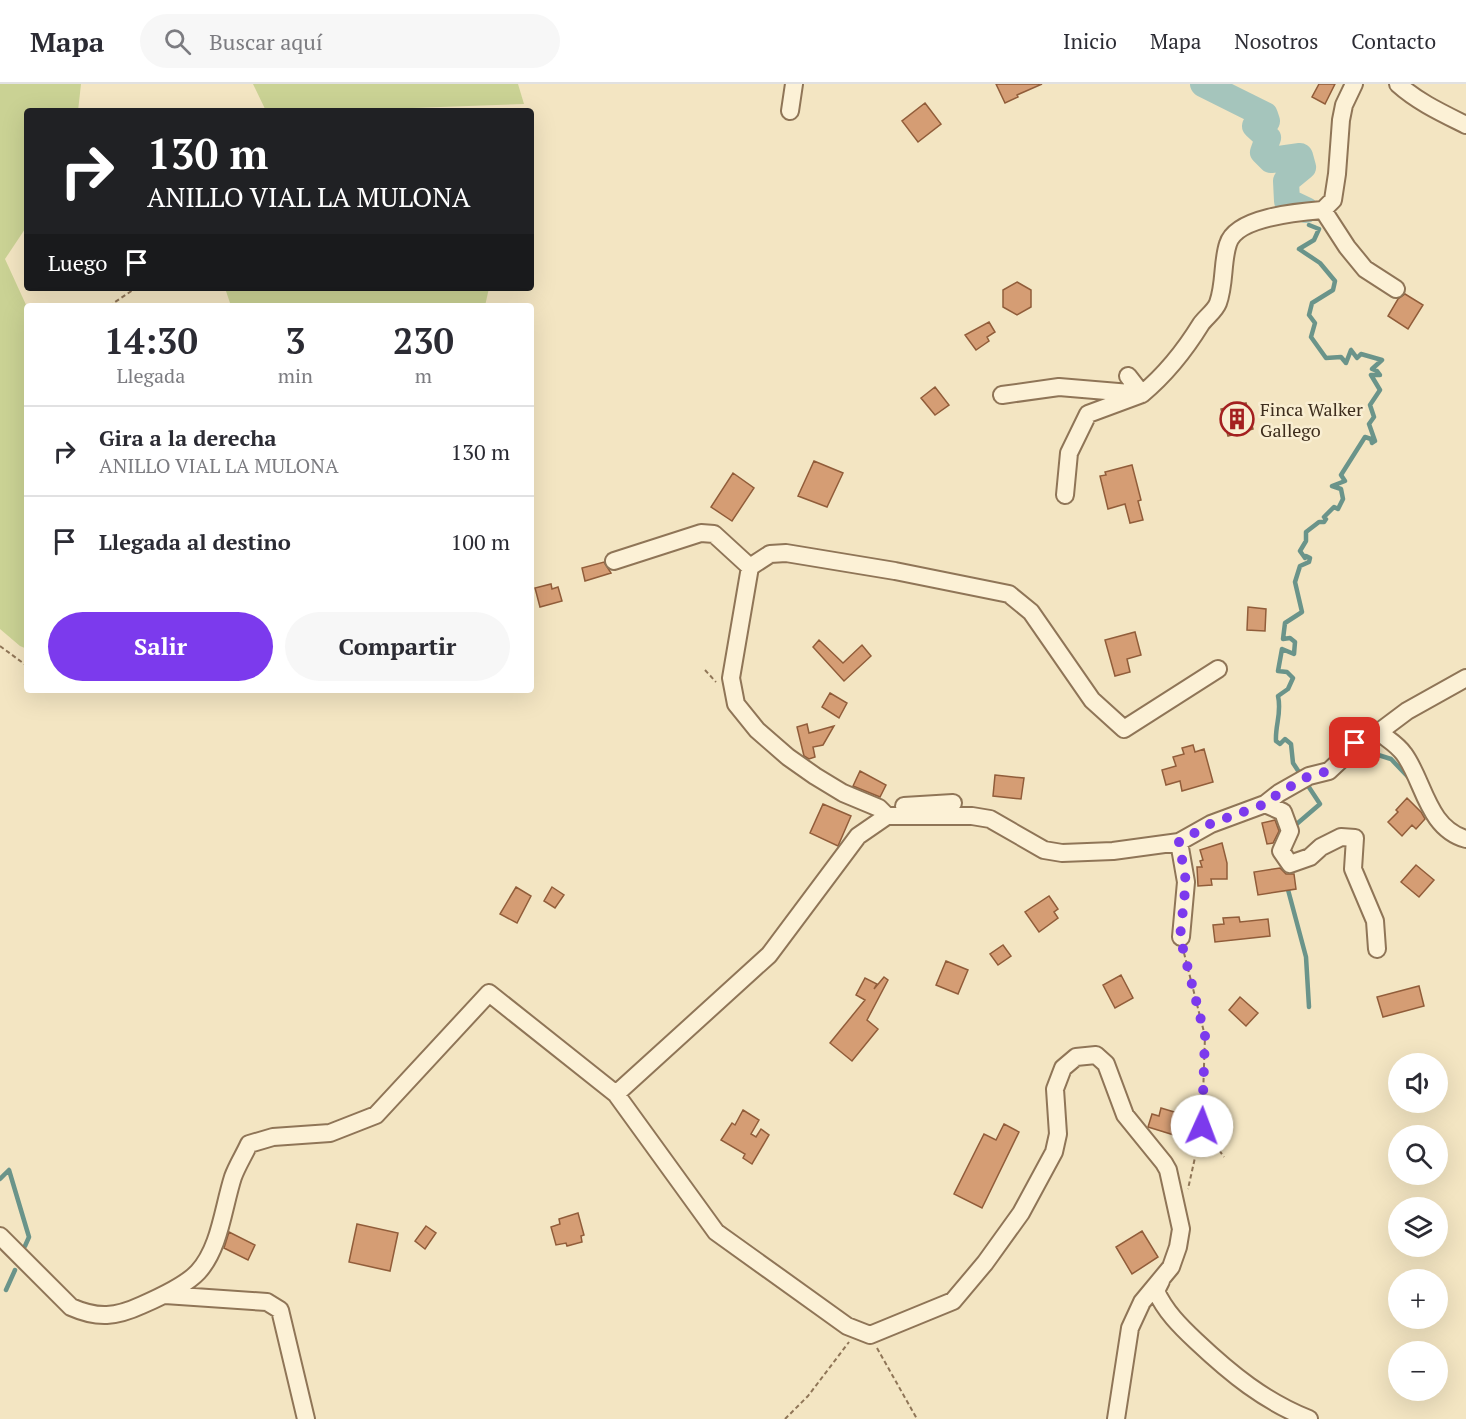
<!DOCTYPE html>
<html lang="es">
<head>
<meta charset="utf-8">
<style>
	body { margin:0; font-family:"PT Serif",serif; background:#f7f7f7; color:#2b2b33; height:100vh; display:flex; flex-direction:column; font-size:22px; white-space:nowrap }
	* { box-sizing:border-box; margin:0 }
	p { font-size:20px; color:#7c7c81 }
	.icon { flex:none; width:33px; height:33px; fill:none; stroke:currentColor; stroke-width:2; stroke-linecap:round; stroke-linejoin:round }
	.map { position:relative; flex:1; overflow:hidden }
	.details { position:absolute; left:24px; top:219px; width:510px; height:390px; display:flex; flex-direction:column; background:#fff; border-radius:6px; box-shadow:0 6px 24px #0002 }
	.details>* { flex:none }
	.top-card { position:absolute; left:24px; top:24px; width:510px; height:183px; border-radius:6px; box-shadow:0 6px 24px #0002; background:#202124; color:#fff; overflow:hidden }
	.controls { position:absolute; left:1388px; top:969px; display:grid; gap:12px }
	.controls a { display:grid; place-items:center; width:60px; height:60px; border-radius:50%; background:#fff; box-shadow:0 6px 24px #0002; font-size:30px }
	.pin { position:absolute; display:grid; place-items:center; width:51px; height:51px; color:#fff; margin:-26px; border-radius:12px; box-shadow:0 3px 9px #0006 }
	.me { position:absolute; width:66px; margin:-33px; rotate:2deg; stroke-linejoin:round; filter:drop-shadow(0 0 4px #0008) }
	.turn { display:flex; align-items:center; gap:21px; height:126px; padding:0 24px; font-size:27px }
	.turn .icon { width:78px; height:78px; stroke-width:2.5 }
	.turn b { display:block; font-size:42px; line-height:51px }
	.then { display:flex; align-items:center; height:57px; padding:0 24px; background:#0003; gap:12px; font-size:22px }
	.eta { display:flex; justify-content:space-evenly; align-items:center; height:102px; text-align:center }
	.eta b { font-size:36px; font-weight:800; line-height:42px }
	.primary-button { display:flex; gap:12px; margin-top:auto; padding:12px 24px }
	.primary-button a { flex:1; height:69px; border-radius:36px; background:#7c3aed; color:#fff; font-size:24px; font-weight:800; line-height:69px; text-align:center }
	.primary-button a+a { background:#f7f7f7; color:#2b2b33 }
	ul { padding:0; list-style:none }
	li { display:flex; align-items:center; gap:18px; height:90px; padding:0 24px; border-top:2px solid #e1e1e2 }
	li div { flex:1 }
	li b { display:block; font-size:22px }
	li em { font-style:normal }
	header { display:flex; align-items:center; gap:36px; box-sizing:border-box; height:84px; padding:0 30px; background:#fff; border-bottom:2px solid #e1e1e2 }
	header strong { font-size:28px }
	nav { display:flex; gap:33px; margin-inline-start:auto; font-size:21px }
	.search { width:420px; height:54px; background:#f7f7f7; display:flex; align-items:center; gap:15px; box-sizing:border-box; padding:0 21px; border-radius:33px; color:#7c7c81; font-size:22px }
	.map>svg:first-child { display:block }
	.green { fill:#cad294 }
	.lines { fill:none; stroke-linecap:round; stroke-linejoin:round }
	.stream { stroke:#6a948a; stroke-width:4.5 }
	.river { stroke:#a5c5bc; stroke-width:26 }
	.building { fill:#d59d74; stroke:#915d3a; stroke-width:1.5 }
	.minor-casing { stroke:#8f7557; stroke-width:20 }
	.path { stroke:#8f7557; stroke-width:2; stroke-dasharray:4.5 3; stroke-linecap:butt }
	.minor { stroke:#fcf1d6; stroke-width:16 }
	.route { stroke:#7c3aed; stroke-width:10; stroke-dasharray:0 18 }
	.labels { text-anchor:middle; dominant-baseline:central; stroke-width:5; stroke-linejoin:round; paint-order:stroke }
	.poi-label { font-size:18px; fill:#3d2d1d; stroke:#f9eed2; text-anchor:start }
</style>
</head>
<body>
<header>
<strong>Mapa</strong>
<div class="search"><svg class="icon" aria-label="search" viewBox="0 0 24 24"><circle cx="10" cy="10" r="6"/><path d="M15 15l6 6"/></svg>Buscar aquí</div>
<nav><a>Inicio</a><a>Mapa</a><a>Nosotros</a><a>Contacto</a></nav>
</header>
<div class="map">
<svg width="1466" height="1335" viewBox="0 0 1466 1335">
	<rect width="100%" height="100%" fill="#f3e5c2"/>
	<path class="green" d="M0,0H81L78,27H27V142L5,175L27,223V565L20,562L0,545Z
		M253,0H518L524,20L385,25L386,27H266Z
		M225,204H489L485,222H231Z"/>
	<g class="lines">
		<path class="stream" d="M1356,664L1391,675L1412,697
			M1292,744L1320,720L1293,679L1291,660L1285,655L1280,660L1276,657C1275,641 1282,629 1278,612L1288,605L1293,594L1287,588L1278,587L1282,565L1294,570L1295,558L1290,554L1283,555L1285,539L1302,528L1295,498L1300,482L1309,478L1310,474L1306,472L1305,474L1300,467L1306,457V448L1319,438H1324L1326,435L1324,433L1334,423L1338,425L1343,415L1341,405L1332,402L1345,397L1341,391L1365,353L1371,355L1372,359L1375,357L1369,340L1374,333L1370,321L1380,306L1371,291H1380L1377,287L1372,285L1382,276L1361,270L1357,274L1351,266L1346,279L1341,273L1326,274L1311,253L1315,239L1309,231L1312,219L1333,206L1335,197L1320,179L1299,165L1314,156L1319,145L1309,141
			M1287,802L1306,873L1309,923
			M0,1095L9,1086L29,1153L25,1162
			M6,1206L15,1186"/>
		<path class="river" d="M1203,0L1265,31L1267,37L1255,42L1268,54L1263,68L1271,76L1300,72L1303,83L1286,97L1287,117L1306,126"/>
	</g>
	<path class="building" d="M996,0H1042L1017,11L1018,13L1005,19Z
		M1319,0H1335L1325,20L1312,13Z
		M925,19L941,40L918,58L902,37Z
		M1017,198L1031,206V223L1017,231L1003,223V206Z
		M1405,210L1423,221L1408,245L1388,232L1398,215Z
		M989,238L995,248L987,253L989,257L976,266L965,251Z
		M935,303L949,321L935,331L921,314Z
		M1246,319L1253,345L1228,352L1221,325Z
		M814,377L843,389L827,423L798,412Z
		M1132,381L1141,416L1138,417L1143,436L1130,439L1125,420L1108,425L1100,392L1106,391L1105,388Z
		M733,389L754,404L732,437L711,423Z
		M604,478L611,489L585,497L582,484Z
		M551,500L552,505L558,503L562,517L540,523L535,504Z
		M1248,523L1266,525L1265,547L1247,546Z
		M1135,548L1141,571L1127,575L1130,588L1115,592L1105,556Z
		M819,556L843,579L862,561L871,572L844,597L813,563Z
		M830,609L847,619L839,634L822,623Z
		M807,640L809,649L834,642L823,661L813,663L815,673L809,675L804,672L797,643Z
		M1193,661L1195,668L1204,665L1213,698L1182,707L1180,697L1166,701L1162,686L1176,682L1173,673L1184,670L1182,664Z
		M860,687L886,701L880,713L853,702Z
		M995,691L1024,694L1021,715L993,712Z
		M1407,714L1421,728L1425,735L1416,745L1412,741L1402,752L1388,738L1398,728L1396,726Z
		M823,720L851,732L838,762L810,749Z
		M1275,736L1279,747L1273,759L1267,760L1262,739Z
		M1222,759L1227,779V795H1211L1212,801L1198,802L1197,783H1202L1200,777L1203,776L1200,766Z
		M1416,781L1434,796L1419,813L1401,798Z
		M1280,784L1286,790H1294L1296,805L1258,811L1254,788Z
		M516,803L531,812L517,839L500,830Z
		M552,803L564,811L555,824L544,817Z
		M1049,812L1058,825L1054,828L1058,834L1039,848L1025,828Z
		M1239,833L1240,838L1268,835L1270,852L1215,858L1213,841L1224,840L1223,834Z
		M1003,861L1011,872L998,881L990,870Z
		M946,877L968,886L958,910L936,901Z
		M1121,891L1133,914L1115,924L1103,901Z
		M884,893L888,896L867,936L878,945L852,977L830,959L865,916L856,911L865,894L877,900L874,905Z
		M1419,902L1424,922L1383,933L1377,913Z
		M1240,913L1258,929L1246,942L1229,926Z
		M1161,1024L1181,1030L1174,1051L1148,1043L1152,1030L1159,1032Z
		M743,1026L759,1036L751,1050L756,1053L761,1045L769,1051L752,1080L743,1074L745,1070L721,1056L732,1039L735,1041Z
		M1004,1040L1019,1048L982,1124L954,1110L984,1050L996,1056Z
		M578,1129L584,1151L581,1152L582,1158L567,1162L566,1159L556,1161L551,1143L560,1140L559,1135Z
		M357,1140L398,1149L390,1187L349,1178Z
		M426,1142L436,1149L425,1165L415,1157Z
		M1142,1147L1158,1173L1132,1190L1116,1163Z
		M229,1148L255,1161L248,1176L224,1164Z"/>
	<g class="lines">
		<defs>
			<path id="minor" d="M1398,0C1418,18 1442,29 1466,41
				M790,27L794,0
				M1323,126L1347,163L1365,185L1396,205
				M1002,311L1059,303L1142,310C1166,290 1185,266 1201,240C1206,233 1215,227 1218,219C1225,200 1222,178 1228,160C1236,133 1299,128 1323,126L1333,116L1337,90L1341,36L1344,21L1354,0
				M1065,411L1069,369L1088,330L1142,310L1128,292
				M614,477L701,449L714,450L750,483
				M1379,648C1387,655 1397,660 1404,670C1424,697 1427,744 1466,755
				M1265,720L1283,728L1290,747L1281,767L1290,780L1310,773L1321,763L1341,753L1355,754L1353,785L1375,837L1377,865
				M904,722L953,719
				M887,732L879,724L843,709L815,692L788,673L757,646L736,620L731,594L750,483L770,470L786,469L895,487L1009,510L1031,528L1092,616L1124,645L1218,585
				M1179,758L1186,798L1181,853
				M616,1010L716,1148L847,1242L870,1251L953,1217L985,1179L1021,1129L1054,1068L1058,1050L1055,1005L1063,984L1076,973L1096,971L1106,980L1125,1031L1164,1079L1168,1086L1181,1145L1178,1163L1171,1183L1142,1218L1130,1244L1116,1335
				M0,1152L71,1223C98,1235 116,1233 142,1221C158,1214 186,1201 198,1188C220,1164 223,1124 233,1093C237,1082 244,1071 249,1060L273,1053L330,1049L376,1031L489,909L616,1010L769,871L858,752L887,732H972L990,735L1044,766L1062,769L1113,767L1179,758L1211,740L1265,720L1279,709L1309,692L1329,687L1346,671L1355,659L1379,648L1407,627L1466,594
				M1161,1197L1156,1207C1165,1227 1180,1242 1196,1257C1231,1290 1264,1317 1309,1335
				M165,1211L267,1218L280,1226L306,1335"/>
		</defs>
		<use href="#minor" class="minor-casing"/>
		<path class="path" d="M109,222L136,204
			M0,562L27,582
			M705,586L716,598
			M1184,869L1205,952L1202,1042L1188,1105
			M1202,1042L1224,1073
			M877,1264L917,1335
			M785,1335L808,1312L849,1258"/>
		<use href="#minor" class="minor"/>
	</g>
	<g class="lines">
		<path class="route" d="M1202,1042L1205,952L1180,853L1186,798L1179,758L1210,740L1265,720L1279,709L1309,692L1329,687L1346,671L1355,659"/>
	</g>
	<defs>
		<symbol id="building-ring" viewBox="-11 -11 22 22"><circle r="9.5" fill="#f9eed2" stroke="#a42020" stroke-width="1.5"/><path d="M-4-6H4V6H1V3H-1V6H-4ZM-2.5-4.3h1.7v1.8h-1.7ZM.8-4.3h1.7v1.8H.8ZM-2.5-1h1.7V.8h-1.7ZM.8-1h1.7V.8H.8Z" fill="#a42020"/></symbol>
	</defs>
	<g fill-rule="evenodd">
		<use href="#building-ring" x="1218" y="316" width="38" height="38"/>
	</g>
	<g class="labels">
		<g class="poi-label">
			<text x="1260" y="325">Finca Walker<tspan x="1260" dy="21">Gallego</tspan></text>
		</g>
	</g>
</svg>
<div class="controls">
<a><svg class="icon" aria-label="sound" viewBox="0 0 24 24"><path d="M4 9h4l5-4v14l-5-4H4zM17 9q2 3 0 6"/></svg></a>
<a><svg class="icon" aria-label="search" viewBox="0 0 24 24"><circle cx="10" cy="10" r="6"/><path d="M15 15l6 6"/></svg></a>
<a><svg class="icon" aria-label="layers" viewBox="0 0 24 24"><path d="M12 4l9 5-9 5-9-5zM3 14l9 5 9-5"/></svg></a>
<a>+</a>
<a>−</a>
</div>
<div class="pin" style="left:1355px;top:659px;background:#d93025"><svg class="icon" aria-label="arrive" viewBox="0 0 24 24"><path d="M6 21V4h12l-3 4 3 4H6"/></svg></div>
<svg class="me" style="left:1202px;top:1042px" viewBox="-20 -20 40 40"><circle r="19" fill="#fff"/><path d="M0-13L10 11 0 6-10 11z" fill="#7c3aed"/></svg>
<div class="top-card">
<div class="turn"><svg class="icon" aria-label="right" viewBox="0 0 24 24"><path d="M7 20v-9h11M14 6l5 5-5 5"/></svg><div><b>130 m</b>ANILLO VIAL LA MULONA</div></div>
<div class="then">Luego<svg class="icon" aria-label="arrive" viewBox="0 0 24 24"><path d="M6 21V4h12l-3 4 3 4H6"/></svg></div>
</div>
<section class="details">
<div class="eta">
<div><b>14:30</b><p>Llegada</p></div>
<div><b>3</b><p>min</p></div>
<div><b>230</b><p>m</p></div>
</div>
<ul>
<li><svg class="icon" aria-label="right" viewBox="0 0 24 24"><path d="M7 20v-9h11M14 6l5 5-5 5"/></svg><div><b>Gira a la derecha</b><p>ANILLO VIAL LA MULONA</p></div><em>130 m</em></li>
<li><svg class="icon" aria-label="arrive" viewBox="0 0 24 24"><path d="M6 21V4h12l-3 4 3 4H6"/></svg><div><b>Llegada al destino</b></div><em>100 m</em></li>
</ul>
<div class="primary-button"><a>Salir</a><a>Compartir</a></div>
</section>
</div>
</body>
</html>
